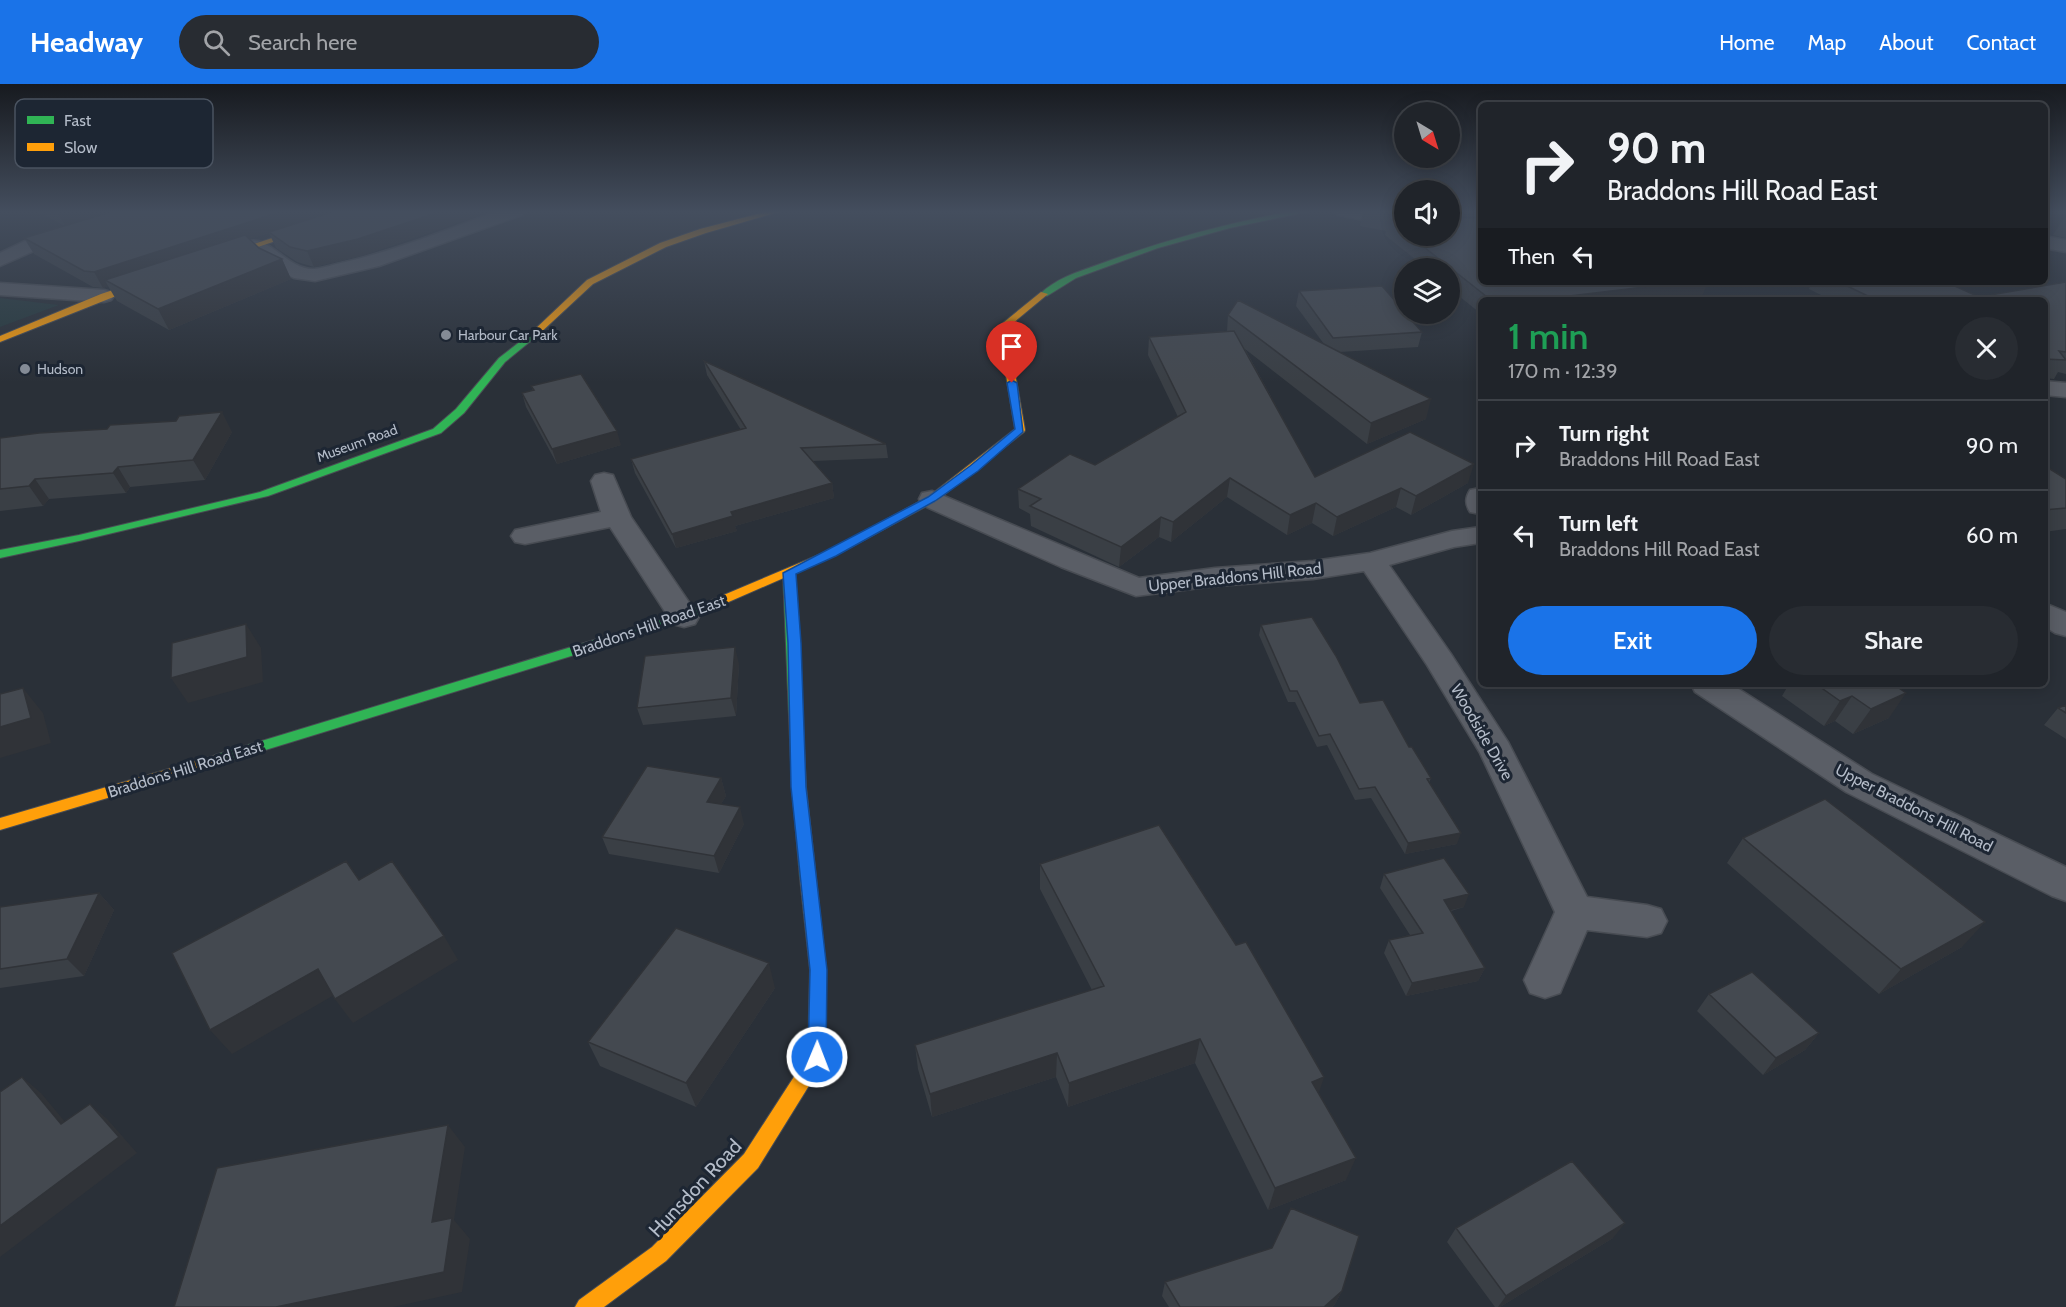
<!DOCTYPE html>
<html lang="en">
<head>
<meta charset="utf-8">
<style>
	body { margin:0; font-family:Cabin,sans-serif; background:#282c32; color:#f1f3f6; height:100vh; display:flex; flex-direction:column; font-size:22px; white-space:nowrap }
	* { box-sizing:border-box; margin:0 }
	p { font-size:20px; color:#a2a4a8 }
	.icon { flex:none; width:33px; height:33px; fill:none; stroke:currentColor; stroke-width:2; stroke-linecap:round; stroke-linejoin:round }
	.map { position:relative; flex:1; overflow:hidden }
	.panel { position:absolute; left:1478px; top:213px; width:570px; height:390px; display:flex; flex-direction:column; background:#20242a; border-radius:9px; box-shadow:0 3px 15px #0003,0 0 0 2px #3d4147 }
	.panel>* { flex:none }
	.banner { position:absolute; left:1478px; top:18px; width:570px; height:183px; border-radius:9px; box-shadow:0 3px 15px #0003,0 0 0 2px #3d4147; background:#20242a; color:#f1f3f6; overflow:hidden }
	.needle { width:39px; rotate:142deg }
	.fabs { position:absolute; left:1394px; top:18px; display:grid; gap:12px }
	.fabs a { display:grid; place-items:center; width:66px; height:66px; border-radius:50%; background:#20242a; box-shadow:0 3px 15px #0003,0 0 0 2px #3d4147; font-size:30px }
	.pin { position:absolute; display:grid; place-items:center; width:51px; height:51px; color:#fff; margin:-62px -26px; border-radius:50% 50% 50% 0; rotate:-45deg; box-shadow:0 0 6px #0007 }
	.pin .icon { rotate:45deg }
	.me { position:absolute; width:66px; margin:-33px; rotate:1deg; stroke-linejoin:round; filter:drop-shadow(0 0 4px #0008) }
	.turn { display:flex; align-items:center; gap:21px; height:126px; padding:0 30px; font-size:27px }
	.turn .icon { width:78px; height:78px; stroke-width:2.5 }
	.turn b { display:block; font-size:42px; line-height:51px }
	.then { display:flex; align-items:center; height:57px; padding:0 30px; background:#0003; gap:12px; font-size:22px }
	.round { display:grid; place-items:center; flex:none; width:63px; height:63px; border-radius:32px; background:#282c32 }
	.headline { display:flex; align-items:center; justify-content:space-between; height:102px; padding:0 30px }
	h1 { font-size:36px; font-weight:600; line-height:45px; color:#1e9e55 }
	.primary-button { display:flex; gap:12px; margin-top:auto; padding:12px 30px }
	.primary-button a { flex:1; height:69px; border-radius:36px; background:#1a73e8; color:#fff; font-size:24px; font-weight:600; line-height:69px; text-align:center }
	.primary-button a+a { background:#282c32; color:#f1f3f6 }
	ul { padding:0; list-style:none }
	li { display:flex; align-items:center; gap:18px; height:90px; padding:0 30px; border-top:2px solid #3d4147 }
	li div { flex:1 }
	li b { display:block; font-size:22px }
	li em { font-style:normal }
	header { display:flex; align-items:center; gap:36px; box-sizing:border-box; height:84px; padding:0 30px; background:#1a73e8; color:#fff }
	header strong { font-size:28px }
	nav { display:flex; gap:33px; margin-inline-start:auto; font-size:21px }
	.search { width:420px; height:54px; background:#282c32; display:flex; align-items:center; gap:15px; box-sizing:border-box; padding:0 21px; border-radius:33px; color:#a2a4a8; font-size:22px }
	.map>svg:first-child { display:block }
	.green { fill:#273a3e }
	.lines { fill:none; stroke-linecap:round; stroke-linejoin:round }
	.street-casing { stroke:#484c53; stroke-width:3 }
	.fast-casing { stroke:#484c53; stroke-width:2 }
	.slow-casing { stroke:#484c53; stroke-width:2 }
	.street { fill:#5a5e66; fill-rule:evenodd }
	.fast { fill:#30b455; fill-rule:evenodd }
	.slow { fill:#ff9f0a; fill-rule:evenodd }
	.wall { fill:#3a3f45 }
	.shaded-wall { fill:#303338 }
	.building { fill:#444950; stroke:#303338; stroke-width:1.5 }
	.route { fill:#1a73e8; stroke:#114b97; stroke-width:1.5 }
	.poi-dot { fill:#848b96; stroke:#1d2633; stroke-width:2 }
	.labels { text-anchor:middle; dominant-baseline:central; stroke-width:6; stroke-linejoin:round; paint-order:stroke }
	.far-poi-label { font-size:14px; fill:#b4bcc9; stroke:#1d2633; text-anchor:start }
	.far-street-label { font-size:14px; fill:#b4bcc9; stroke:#1d2633 }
	.street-label { font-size:16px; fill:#b4bcc9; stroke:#1d2633 }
	.near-street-label { font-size:20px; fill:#b4bcc9; stroke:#1d2633 }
	.key { fill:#1d2633; stroke:#4a5360; stroke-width:1.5 }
	.key-label { font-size:16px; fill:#b4bcc9 }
</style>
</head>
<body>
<header>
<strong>Headway</strong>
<div class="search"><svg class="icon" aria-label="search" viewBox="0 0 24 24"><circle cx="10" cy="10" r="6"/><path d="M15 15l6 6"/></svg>Search here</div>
<nav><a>Home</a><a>Map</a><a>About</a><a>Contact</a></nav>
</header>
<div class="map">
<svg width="2066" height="1223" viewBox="0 0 2066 1223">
	<rect width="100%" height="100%" fill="#2a3038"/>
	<path class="green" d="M0,214L59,221L0,243Z"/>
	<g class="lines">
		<defs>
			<path id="street" d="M125,127H154L151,131L45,162L0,182V169L31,154Z
				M498,127H525L522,131L379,182L315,197L294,194L269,182L246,161L249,157C270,152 288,186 314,185C324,184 335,180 345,178C397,166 448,145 498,127Z
				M1335,127H1375L1404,132V144L1344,132L1338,131Z
				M2044,152L2066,156V168L2044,164Z
				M0,199L104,206L111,208L114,212L111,216L104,218L0,211Z
				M2044,297L2066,299V313L2044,311Z
				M604,389L613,391L631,433L699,533L695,540L684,543L673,540L610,443L525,460L515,458L511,452L515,446L601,428L591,397L595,391Z
				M1480,404V430L1470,428C1465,420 1465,414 1470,406Z
				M932,407L1139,494L1215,484L1313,477L1370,469L1452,447L1480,443V459L1454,463L1389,481L1451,570L1508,658L1587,813L1647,821L1661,825L1667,837L1661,849L1647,853L1587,846L1560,909L1545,914L1530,909L1524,896L1555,828L1480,669L1427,581L1364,487L1313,495L1215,502L1136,512L1061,483L922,421L919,415L922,409Z
				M2044,519L2066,528V552L2055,549L2044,542Z
				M1691,600H1731L1872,690L2066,783V817L2052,812L1846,708L1695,608Z"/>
			<path id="fast" d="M1293,127H1311L1230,144L1158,164L1076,194L1047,212L1040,210C1055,195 1077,188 1097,181C1161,157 1226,139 1293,127Z
				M535,246L539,249L538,251L505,278L464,329L441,349L268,412L79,457L0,474V466L79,451L260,408L433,345L456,325L499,274Z
				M789,485L795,489L806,703L816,794L814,798L808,800L802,798L800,794L792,703L783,489Z
				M704,520L708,521L710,524L708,527L688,536L220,680L215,679L213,675L215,671L680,530Z"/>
			<path id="slow" d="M354,127H366L216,177L209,175Z
				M769,127H782L706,149L666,163L593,200L538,251L531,249L587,196L660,159L700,145Z
				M152,193L159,195L0,258V252L101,210Z
				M1041,208L1048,210L1007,244L1025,346L1024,348L936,417L836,471L708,527H700L698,524L700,521L828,467L928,413L1015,345L998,243Z
				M220,670L225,671L227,675L225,679L0,746V734Z
				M808,788L814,790L816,794L826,886V973L823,979L758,1084L666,1177L604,1223H575L579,1216L652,1163L744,1070L808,971L810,886L800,794L802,790Z"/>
		</defs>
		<use href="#street" class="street-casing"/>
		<use href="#fast" class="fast-casing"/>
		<use href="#slow" class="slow-casing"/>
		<use href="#street" class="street"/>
		<use href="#fast" class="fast"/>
		<use href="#slow" class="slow"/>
	</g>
	<path class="wall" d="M37,127H491L364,171L314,183L297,178L276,164L269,149L249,155L259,164L282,175L291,195L169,246L117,217L108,202L103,204L93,203L34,170L24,154L65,142Z
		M1363,127H1404V152H1449V127H1480V198L1702,213L1679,216H1480V229L1449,204V184H1426L1385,151L1386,147L1360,142Z
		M2066,133V154L2053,151L2062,137Z
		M1812,198H1946L1979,213L2066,198V290L2058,288L2054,295L2044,294V216H1831L1809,205Z
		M1299,207L1422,248L1418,263L1340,268L1426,335L1367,360L1245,265L1315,393L1468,399L1411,431L1396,423L1333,452L1312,439L1287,451L1227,413L1171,458L1159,453L1119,483L1031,442L1030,430L1019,424L1018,405L1095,381L1178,333L1148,271L1149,253L1227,247L1228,231L1324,260L1296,222Z
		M704,277L886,360L888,374L813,377L832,399L834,414L735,442L737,447L676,464L635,389L631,375L741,346L707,291Z
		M531,302L621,361L557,380L526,323L522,309L533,307Z
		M232,348L205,396L130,403L126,409L49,415L43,422L0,427V354Z
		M2044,386L2066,395V445L2044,448Z
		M1261,541L1360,619L1409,663L1431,694L1429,699L1457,760L1405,770L1371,714L1355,716L1327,661L1317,663L1295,618H1288L1259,551Z
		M739,580L736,632L643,641L637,624Z
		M1789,600H1894L1889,634L1853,650L1835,637L1824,642L1782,612Z
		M2066,621V655L2044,641L2058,624Z
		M721,694L726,712L721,720L744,740L719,789L609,770L602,753Z
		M1743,754L1962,863L1879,910L1727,779Z
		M1040,780L1319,1009L1346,1096L1268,1126L1195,979L1068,1023L1056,993L932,1033L918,985L915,961L1092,906L1040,805Z
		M1384,790L1464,823L1451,827L1485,884L1478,897L1406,912L1384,869L1389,856L1410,851L1380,804Z
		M99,809L114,826L84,892L0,904V823Z
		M775,904L696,1023L600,982L588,958Z
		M1709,910L1819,949L1805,966L1763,991L1697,927Z
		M1456,1144L1613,1154L1500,1223H1495L1447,1158Z
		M1165,1198L1342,1207L1335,1220L1332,1223H1169L1162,1212Z"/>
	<path class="shaded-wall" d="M57,127H116L65,142Z
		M283,127H335L113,200L105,196L108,202L103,204L94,188Z
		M442,127H491L364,171L314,183L307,167Z
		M282,175L291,195L169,246L158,225Z
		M1686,198H1708L1702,213L1679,216H1536Z
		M1519,213L1518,216H1492Z
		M1431,315L1426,335L1367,360L1371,339Z
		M222,328L232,348L205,396L193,376Z
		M617,347L621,361L557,380L552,365Z
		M1474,380L1468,399L1411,431L1416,412Z
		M118,383L130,403L126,409L113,389Z
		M1230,394L1227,413L1171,458L1173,438Z
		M35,395L49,415L43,422L29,402Z
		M832,399L834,414L735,442L737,447L676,464L672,450L731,428Z
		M1401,404L1396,423L1333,452L1337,433Z
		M1316,419L1312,439L1287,451L1290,431Z
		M1161,433L1159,453L1119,483L1121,463Z
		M246,540L261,564L263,598L188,619L171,594Z
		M735,563L739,580L736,632L731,614Z
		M23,604L43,629L51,659L0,674V643Z
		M1906,609L1889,634L1853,650L1871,625Z
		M1852,612L1835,637L1824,642L1840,617Z
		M721,694L726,712L712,735L707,718Z
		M740,723L744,740L719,789L714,772Z
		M1461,749L1457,760L1405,770L1408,759Z
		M99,809L114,826L84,892L67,875Z
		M1469,810L1464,823L1439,829L1444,816Z
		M1985,838L1962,863L1879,910L1901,885Z
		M444,852L458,876L353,939L335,915Z
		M769,879L775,904L696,1023L686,999Z
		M1485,884L1478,897L1406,912L1412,899Z
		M318,885L336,910L232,970L210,946Z
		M1819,949L1805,966L1763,991L1776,974Z
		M1200,955L1195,979L1068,1023L1069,999Z
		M1057,969L1056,993L932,1033L930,1010Z
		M22,993L41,1009L80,1056L61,1040Z
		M1324,993L1316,1017L1312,998Z
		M90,1020L108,1036L137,1069L0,1173V1142Z
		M448,1041L465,1063L454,1136L470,1155L462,1208L393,1223H276L432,1138Z
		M1356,1074L1346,1096L1268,1126L1275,1104Z
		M1625,1139L1613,1154L1500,1223H1498L1506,1212Z
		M1342,1207L1335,1220L1332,1223H1324Z"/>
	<path class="building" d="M114,127H283L94,188L84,187L24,154Z
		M335,127H442L358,155L307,167L290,163L269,148Z
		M1373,127H1399L1404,128V146L1389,134L1392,130Z
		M1449,127H1451V133L1480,134V198H1686L1536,216H1523L1519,213L1491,216L1410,152H1449Z
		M245,151L259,164L282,175L158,225L105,196Z
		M1839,198H1946L1979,213L2066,198V268L2059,267L2066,276L2044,275V216H1876Z
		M1382,202L1404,227V230H1406L1422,248L1333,254L1299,207Z
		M1238,216L1431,315L1371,339L1228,231Z
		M1234,247L1315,393L1410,348L1474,380L1416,412L1401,404L1337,433L1316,419L1290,431L1230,394L1173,438L1161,433L1121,463L1030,422L1041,415L1018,405L1070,370L1095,381L1186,328L1149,253Z
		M704,277L886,360L801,364L832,399L731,428L733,432L672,450L631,375L746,344Z
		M581,290L617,347L552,365L522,309L534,306L531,302Z
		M222,328L193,376L118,383L113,389L35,395L29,402L0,405V354L39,349L107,345L110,341L176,337L179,332Z
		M2050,385L2066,395V424L2044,426V386Z
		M1312,533L1336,572L1360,619L1383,616L1409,663H1412L1431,694L1427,695L1461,749L1408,759L1375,703L1359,705L1330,650L1319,652L1297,607H1290L1261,541Z
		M246,540L247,573L171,594L172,559Z
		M735,563L731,614L637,624L645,572Z
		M1816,600H1893L1906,609L1871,625L1852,612L1840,617Z
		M23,604L31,634L0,643V610Z
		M2066,621V629L2058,624Z
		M647,682L721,694L707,718L740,723L714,772L602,753Z
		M1825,715L1985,838L1901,885L1743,754Z
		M1159,741L1236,861L1246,858L1324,993L1312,998L1356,1074L1275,1104L1200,955L1069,999L1057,969L930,1010L915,961L1104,902L1040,780Z
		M1444,774L1469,810L1444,816L1485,884L1412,899L1389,856L1423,849L1384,790Z
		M346,777L359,796L392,777L444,852L335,915L318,885L210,946L172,869Z
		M99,809L67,875L0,885V823Z
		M676,844L769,879L686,999L588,958Z
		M1752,888L1819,949L1776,974L1709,910Z
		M22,993L61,1040L90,1020L119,1053L0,1142V1008Z
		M448,1041L432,1138L452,1134L444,1188L276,1223H174L217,1084Z
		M1572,1077L1625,1139L1506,1212L1456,1144Z
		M1291,1124L1359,1152L1342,1207L1324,1223H1180L1165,1198L1272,1164Z"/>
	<linearGradient id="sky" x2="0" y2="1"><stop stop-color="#171a1f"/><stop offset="0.43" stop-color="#444e5e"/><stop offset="1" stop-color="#444e5e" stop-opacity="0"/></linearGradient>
	<rect width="2066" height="298" fill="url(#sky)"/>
	<path class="route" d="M1012,296L1017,299L1023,348L978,387L935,417L836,472L796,490L801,559L806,703L827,886L826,973L824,979L817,981L811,979L808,973L810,886L791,703L788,559L783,489L928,413L970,382L1015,345L1007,299Z"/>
	<g class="poi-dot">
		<circle cx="446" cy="251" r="6"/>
		<circle cx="25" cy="285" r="6"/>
	</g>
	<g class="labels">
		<g class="far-poi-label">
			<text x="458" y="251">Harbour Car Park</text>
			<text x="37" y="285">Hudson</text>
		</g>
		<g class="far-street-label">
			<text transform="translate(357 359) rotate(-20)">Museum Road</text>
		</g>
		<g class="street-label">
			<text transform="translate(1235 493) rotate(-6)">Upper Braddons Hill Road</text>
			<text transform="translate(649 542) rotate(-19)">Braddons Hill Road East</text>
			<text transform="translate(1482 648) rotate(60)">Woodside Drive</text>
			<text transform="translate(185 685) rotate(-17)">Braddons Hill Road East</text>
			<text transform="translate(1914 724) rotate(27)">Upper Braddons Hill Road</text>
		</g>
		<g class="near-street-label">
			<text transform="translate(695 1104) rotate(-47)">Hunsdon Road</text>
		</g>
	</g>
	<rect x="15" y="15" width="198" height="69" rx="9" class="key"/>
	<rect x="27" y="32" width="27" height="8" fill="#30b455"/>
	<rect x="27" y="59" width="27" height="8" fill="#ff9f0a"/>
	<g class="key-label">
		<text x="64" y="42">Fast</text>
		<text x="64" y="69">Slow</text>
	</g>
</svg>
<div class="fabs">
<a><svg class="needle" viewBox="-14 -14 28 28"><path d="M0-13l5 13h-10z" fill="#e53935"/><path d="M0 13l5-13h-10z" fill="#a2a4a8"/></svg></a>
<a><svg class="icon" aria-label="sound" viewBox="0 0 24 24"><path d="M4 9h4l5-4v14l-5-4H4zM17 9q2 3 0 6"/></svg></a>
<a><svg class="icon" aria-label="layers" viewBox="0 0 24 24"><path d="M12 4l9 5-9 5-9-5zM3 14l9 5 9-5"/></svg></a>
</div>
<div class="pin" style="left:1012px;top:299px;background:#d93025"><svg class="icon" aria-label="arrive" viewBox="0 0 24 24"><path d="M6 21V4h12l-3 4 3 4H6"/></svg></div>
<svg class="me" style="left:817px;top:973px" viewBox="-20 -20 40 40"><circle r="17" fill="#1a73e8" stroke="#fff" stroke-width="3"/><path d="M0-11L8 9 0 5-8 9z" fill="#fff"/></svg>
<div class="banner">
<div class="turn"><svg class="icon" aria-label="right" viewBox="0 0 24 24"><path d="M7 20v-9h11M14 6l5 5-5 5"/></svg><div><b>90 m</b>Braddons Hill Road East</div></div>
<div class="then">Then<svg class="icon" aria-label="left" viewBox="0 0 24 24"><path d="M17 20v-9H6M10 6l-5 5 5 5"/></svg></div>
</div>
<section class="panel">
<div class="headline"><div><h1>1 min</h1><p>170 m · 12:39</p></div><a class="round"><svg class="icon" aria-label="close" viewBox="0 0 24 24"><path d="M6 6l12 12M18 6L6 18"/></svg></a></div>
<ul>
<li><svg class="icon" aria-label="right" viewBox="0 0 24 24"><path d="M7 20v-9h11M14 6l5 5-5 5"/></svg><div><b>Turn right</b><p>Braddons Hill Road East</p></div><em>90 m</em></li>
<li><svg class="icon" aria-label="left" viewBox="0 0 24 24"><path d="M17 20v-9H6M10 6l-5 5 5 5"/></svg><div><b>Turn left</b><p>Braddons Hill Road East</p></div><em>60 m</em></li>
</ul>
<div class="primary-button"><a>Exit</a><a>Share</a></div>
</section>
</div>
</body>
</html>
